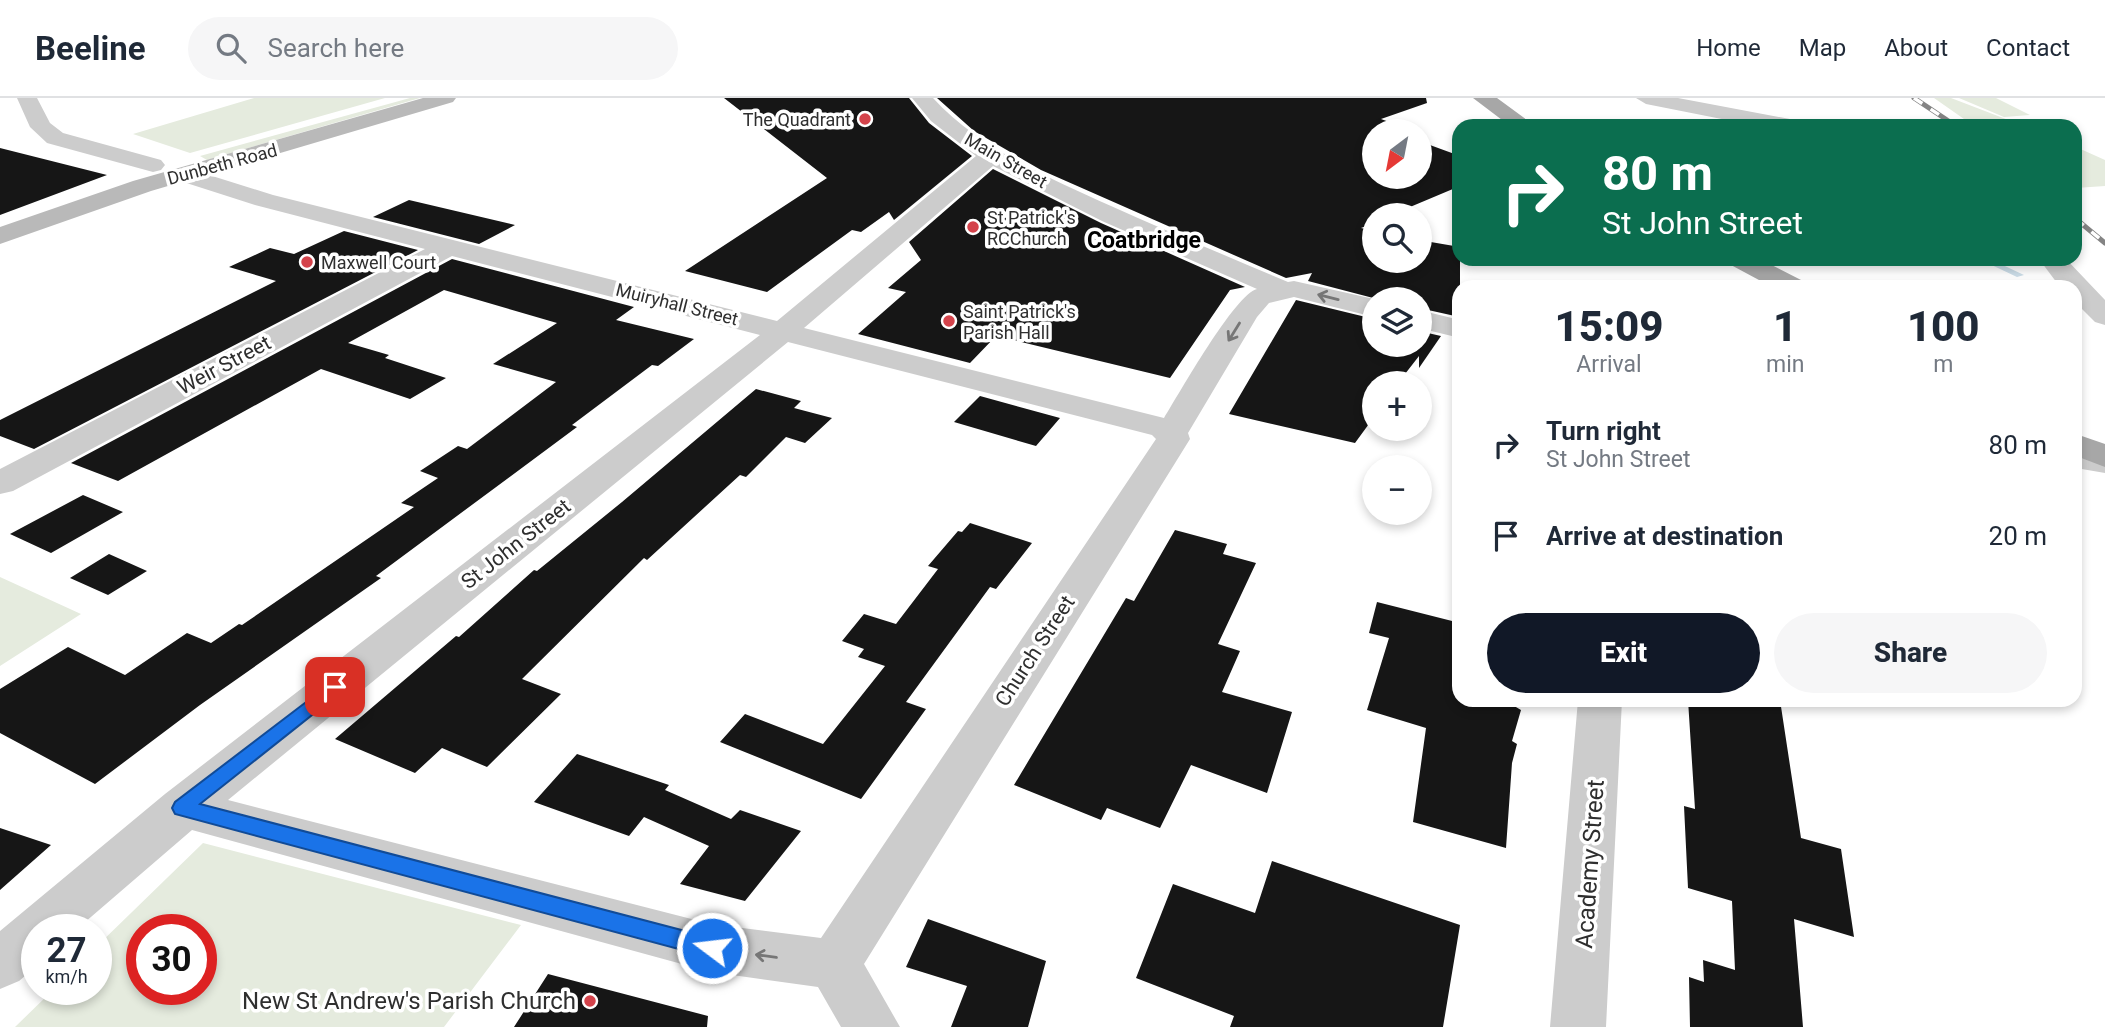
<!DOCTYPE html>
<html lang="en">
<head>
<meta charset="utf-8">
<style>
	body { margin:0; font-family:Roboto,sans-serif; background:#f6f6f7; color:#1f2937; height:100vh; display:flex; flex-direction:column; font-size:26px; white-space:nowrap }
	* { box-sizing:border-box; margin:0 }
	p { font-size:23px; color:#747a83 }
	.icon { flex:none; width:38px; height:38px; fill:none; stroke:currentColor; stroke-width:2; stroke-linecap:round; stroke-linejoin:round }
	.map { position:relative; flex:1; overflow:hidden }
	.drawer { position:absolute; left:1452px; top:182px; width:630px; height:427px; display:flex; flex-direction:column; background:#fff; border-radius:21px; box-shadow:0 4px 10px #0003 }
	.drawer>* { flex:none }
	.top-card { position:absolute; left:1452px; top:21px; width:630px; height:147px; border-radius:21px; box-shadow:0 4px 10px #0003; background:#0b6e4f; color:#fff; overflow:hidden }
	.needle { width:46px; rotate:212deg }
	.tools { position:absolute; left:1362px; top:21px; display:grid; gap:14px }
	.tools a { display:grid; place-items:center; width:70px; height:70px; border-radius:50%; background:#fff; box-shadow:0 4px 10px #0003; font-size:35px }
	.speed { position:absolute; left:21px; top:816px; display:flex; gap:14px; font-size:35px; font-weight:700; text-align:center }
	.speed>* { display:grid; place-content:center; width:91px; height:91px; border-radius:50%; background:#fff; box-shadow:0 4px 10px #0003; line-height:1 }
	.speed small { font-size:18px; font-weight:400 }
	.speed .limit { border:10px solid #d22; background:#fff; color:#111 }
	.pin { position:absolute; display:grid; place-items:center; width:60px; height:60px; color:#fff; margin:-30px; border-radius:14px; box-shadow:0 4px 10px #0006 }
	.me { position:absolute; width:77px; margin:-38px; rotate:285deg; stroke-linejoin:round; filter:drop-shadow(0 0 5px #0008) }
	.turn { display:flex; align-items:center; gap:24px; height:147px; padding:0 35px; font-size:32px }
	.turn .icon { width:91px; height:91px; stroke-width:2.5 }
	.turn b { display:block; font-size:49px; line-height:60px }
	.eta { display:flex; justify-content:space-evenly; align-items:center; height:119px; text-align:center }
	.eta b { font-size:42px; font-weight:800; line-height:49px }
	.cta { display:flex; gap:14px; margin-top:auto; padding:14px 35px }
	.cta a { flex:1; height:80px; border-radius:42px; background:#111827; color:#fff; font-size:28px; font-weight:800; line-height:80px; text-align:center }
	.cta a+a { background:#f6f6f7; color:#1f2937 }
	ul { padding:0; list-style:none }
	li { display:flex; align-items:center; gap:21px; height:91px; padding:0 35px }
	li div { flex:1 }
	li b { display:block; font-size:26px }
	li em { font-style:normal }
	header { display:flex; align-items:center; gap:42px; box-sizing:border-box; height:98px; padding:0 35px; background:#fff; border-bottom:2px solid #e0e1e3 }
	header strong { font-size:33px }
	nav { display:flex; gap:38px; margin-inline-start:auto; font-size:24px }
	.search { width:490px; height:63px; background:#f6f6f7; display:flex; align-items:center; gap:18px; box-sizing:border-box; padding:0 24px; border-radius:38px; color:#747a83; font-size:26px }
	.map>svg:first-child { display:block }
	.green { fill:#e5ebde; fill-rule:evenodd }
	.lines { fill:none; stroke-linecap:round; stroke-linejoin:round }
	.stream { fill:#ccdde8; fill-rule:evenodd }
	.building { fill:#161616 }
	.street { fill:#ccc; fill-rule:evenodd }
	.secondary { fill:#b9b9b9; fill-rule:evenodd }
	.primary { fill:#a7a7a7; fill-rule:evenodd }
	.rail-casing { stroke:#848484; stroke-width:5 }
	.rail { stroke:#fff; stroke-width:3.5; stroke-dasharray:10; stroke-linecap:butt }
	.oneway { stroke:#767676 }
	.route { fill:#1a73e8; stroke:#114b97; stroke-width:2 }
	.poi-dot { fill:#d4434b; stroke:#fff; stroke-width:2.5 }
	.labels { text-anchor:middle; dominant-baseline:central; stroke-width:7; stroke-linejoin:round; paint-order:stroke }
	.far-poi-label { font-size:18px; fill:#2f2f2f; stroke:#fff; text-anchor:start }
	.far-street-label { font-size:18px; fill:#2f2f2f; stroke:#fff }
	.street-label { font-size:21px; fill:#2f2f2f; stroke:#fff }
	.far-district-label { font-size:23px; font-weight:bold; fill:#000; stroke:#fff }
	.near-street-label { font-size:24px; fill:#2f2f2f; stroke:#fff }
	.near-poi-label { font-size:24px; fill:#2f2f2f; stroke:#fff; text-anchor:end }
</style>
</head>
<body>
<header>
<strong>Beeline</strong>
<div class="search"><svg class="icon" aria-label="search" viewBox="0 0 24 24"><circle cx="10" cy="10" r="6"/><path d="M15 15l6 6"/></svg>Search here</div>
<nav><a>Home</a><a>Map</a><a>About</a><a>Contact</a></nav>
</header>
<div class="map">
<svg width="2105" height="929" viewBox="0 0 2105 929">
	<rect width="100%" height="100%" fill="#fff"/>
	<path class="green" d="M254,0H385L190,55L133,36Z
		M410,0H420L207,62L200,58Z
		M1934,0H1951L2024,28H1974Z
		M1959,0H1996L2030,17L2004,19Z
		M2076,49L2105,62V88L2076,90Z
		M0,479L81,516L0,568Z
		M203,745L521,827L444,929H15L54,891H96V849ZM142,831H201V891H142Z"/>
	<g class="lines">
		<path class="stream" d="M1979,161H1990L2024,177L2017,179Z"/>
	</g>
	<path class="building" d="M724,0H909L929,25L972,58L894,122L889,114L861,134L852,132L767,194L685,173L827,80Z
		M937,0H1426L1427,5L1381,21L1408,31L1374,33V79H1419V43L1460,58V88L1391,117H1374V125L1361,130L1374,133V163H1419V142L1460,149V211L1455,218L1419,210V201H1377L1308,183L1312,175L1286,180L1041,72L974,33Z
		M0,50L107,77L0,117Z
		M993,71L1101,125L1245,189L1230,192L1170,280L996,238L970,265L858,236L906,194L888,190L921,162L909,144Z
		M409,102L515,127L479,146L373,119Z
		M344,133L418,152L34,351L0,338V322L276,183L229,169L270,150L294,156Z
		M452,161L634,209L616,222L694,241L658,268L652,267L572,327L577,329L376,478L381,480L200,607L95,686L0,635V591L68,549L125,577L187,535L211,545L239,526L242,527L414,409L401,405L438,380L420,373L458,348L467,351L556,284L493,266L557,225L444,192L348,245L389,257L385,260L446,280L410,301L321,271L118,383L71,365Z
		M1296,202L1374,221V247H1419V233L1441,238L1419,270V258L1398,285H1374V319L1355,345L1229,316Z
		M756,291L801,303L794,310L832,320L805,345L786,339L746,379L740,377L647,462L644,460L522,581L561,596L487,669L442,650L415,675L335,641L456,538L459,539L534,472L537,473L622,404Z
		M980,298L1060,320L1036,348L954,324Z
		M83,397L123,414L51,455L10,436Z
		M970,425L1032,445L996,491L990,489L906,604L926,611L861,701L720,644L745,616L823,646L885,568L858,559L864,551L842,543L864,516L896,526L938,471L928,468L958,433L962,434Z
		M1175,432L1227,446L1223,456L1256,465L1218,546L1240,553L1222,594L1292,614L1267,695L1191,667L1160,730L1107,710L1101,722L1014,687L1126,500L1134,503Z
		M109,456L147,473L108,497L70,480Z
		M1377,504L1460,525V602H1504L1521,612L1512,643L1517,646L1512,665L1506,750L1413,724L1426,630L1367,612L1389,540L1369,535Z
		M1688,602H1780L1801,740L1841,751L1854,839L1794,821L1803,929H1690L1689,879L1704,884L1703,862L1735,872L1732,803L1688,790L1684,708L1695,711Z
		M577,656L669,687L665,692L731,721L740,712L801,733L745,803L680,786L709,748L644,719L629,738L534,704Z
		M0,730L51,747L0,792Z
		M1272,763L1460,827L1443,929H1230L1234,918L1136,880L1173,786L1255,815Z
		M928,821L1046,863L1028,929H951L967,888L906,869Z
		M548,876L708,918L707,929H514Z"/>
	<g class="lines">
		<path class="street" d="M17,0H37L50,25L63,35L161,62L165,67L161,72L153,74L47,45L30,29Z
			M912,0H933C981,52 1048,79 1111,108C1169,134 1229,159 1288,184L1294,183L1374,201V219L1294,199L1269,205L1257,219L1188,335L1190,341L864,866L900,929H841L818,889L711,874L192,732L77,831H37V868L19,883L0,891V833L165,696L760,237L452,158L13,393L0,396V371L425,151L255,107L174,81L170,76L174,71H190L273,97L777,223L976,58L931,23ZM993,68L1102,123L1257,191C1235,196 1179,296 1164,320L804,230ZM788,244L1152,337L1156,341L821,840L711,826L228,702Z
			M1636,0H1678L1790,21L1801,28H1757L1646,6Z
			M2039,161H2066L2105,202V227L2095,224L2076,205V189H2060Z
			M1419,212L1460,222V240L1419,230Z
			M2076,350L2105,355V375L2076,370Z
			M1578,602H1622L1606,929H1550Z"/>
		<path class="secondary" d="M423,0H456L453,4L151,93L0,146V129L133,83Z"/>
		<path class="primary" d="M1473,0H1497L1535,28H1510Z
			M1727,161H1760L1803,183L1807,189H1772L1731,167Z
			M2076,336L2105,346V369L2076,358Z"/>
		<defs>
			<path id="rail" d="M1914,0L1956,28
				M2076,121L2105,145"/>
		</defs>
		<use href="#rail" class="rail-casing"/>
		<use href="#rail" class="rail"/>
	</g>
	<defs><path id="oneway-shaft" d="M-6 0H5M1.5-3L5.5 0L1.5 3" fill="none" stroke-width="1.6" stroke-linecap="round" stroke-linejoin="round" transform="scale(1.75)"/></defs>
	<g class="oneway">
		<use href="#oneway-shaft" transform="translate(1328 199) rotate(-166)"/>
		<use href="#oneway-shaft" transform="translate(1234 234) rotate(122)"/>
		<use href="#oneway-shaft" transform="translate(766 858) rotate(-172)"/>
	</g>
	<path class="route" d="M335,582L341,584L344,589L341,594L200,706L712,840L719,843L723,850L719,857L712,860L175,716L172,710L175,704Z"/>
	<g class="poi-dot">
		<circle cx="865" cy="21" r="7"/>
		<circle cx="973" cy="129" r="7"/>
		<circle cx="307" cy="164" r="7"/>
		<circle cx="949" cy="223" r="7"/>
		<circle cx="590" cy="903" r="7"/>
	</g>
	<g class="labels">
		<g class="far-poi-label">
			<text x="851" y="21" text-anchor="end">The Quadrant</text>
			<text x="987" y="119">St Patrick's<tspan x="987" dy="21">RCChurch</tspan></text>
			<text x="321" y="164">Maxwell Court</text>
			<text x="963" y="213">Saint Patrick's<tspan x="963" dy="21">Parish Hall</tspan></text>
		</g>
		<g class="far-street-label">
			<text transform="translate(1006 62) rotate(30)">Main Street</text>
			<text transform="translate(222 66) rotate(-15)">Dunbeth Road</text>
			<text transform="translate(677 206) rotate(14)">Muiryhall Street</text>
		</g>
		<g class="street-label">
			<text transform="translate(224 267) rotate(-28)">Weir Street</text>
			<text transform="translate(516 446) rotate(-38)">St John Street</text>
			<text transform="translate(1035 553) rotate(-57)">Church Street</text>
		</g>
		<g class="far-district-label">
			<text x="1144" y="142">Coatbridge</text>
		</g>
		<g class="near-street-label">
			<text transform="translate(1590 766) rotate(-86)">Academy Street</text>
		</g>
		<g class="near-poi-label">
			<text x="576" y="903">New St Andrew's Parish Church</text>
		</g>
	</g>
</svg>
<div class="tools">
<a><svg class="needle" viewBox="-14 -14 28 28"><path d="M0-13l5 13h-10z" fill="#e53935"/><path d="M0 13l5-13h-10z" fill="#747a83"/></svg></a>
<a><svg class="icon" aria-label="search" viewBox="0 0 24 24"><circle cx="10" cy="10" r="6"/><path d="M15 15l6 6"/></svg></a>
<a><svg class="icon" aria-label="layers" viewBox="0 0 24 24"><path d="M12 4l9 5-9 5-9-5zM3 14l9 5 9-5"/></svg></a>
<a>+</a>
<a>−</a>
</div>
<div class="speed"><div>27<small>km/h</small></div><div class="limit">30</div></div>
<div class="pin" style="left:335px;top:589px;background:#d93025"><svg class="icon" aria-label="arrive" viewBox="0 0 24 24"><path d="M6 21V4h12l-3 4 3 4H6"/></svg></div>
<svg class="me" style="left:712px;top:850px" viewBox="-20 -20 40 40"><circle r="17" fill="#1a73e8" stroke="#fff" stroke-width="3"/><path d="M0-11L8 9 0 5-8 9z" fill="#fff"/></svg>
<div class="top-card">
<div class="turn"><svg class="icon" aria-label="right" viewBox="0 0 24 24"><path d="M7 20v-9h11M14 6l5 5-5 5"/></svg><div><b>80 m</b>St John Street</div></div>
</div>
<section class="drawer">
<div class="eta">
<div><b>15:09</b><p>Arrival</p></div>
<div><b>1</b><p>min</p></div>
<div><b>100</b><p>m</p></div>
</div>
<ul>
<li><svg class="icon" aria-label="right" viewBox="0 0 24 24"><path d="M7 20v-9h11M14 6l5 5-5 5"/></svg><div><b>Turn right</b><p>St John Street</p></div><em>80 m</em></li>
<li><svg class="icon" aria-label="arrive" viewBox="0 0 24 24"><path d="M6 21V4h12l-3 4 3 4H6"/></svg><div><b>Arrive at destination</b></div><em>20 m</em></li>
</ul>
<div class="cta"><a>Exit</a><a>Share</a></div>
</section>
</div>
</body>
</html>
